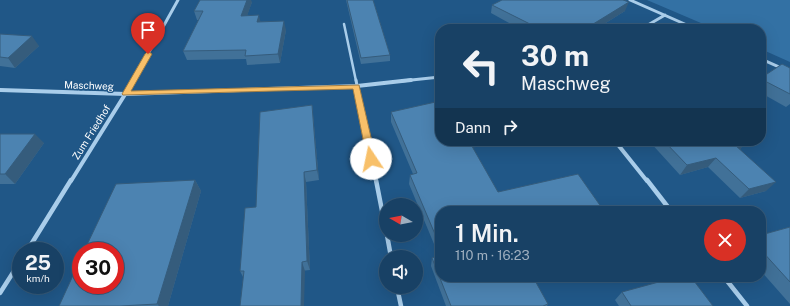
<!DOCTYPE html>
<html lang="de">
<head>
<meta charset="utf-8">
<style>
	body { margin:0; font-family:"Public Sans",sans-serif; background:#21486b; color:#f1f3f6; height:100vh; display:flex; flex-direction:column; font-size:15px; white-space:nowrap }
	* { box-sizing:border-box; margin:0 }
	p { font-size:13px; color:#9fafbf }
	.icon { flex:none; width:22px; height:22px; fill:none; stroke:currentColor; stroke-width:2; stroke-linecap:round; stroke-linejoin:round }
	.map { position:relative; flex:1; overflow:hidden }
	.side { position:absolute; left:435px; top:206px; width:331px; height:76px; display:flex; flex-direction:column; background:#184165; border-radius:16px; box-shadow:0 4px 16px #0002,0 0 0 1px #365a79 }
	.side>* { flex:none }
	.top-card { position:absolute; left:435px; top:24px; width:331px; height:122px; border-radius:16px; box-shadow:0 4px 16px #0002,0 0 0 1px #365a79; background:#184165; color:#f1f3f6; overflow:hidden }
	.needle { width:26px; rotate:279deg }
	.fabs { position:absolute; left:379px; top:198px; display:grid; gap:8px }
	.fabs a { display:grid; place-items:center; width:44px; height:44px; border-radius:50%; background:#184165; box-shadow:0 4px 16px #0002,0 0 0 1px #365a79; font-size:20px }
	.speed { position:absolute; left:12px; top:242px; display:flex; gap:8px; font-size:20px; font-weight:700; text-align:center }
	.speed>* { display:grid; place-content:center; width:52px; height:52px; border-radius:50%; background:#184165; box-shadow:0 4px 16px #0002,0 0 0 1px #365a79; line-height:1 }
	.speed small { font-size:10px; font-weight:400 }
	.speed .limit { border:6px solid #d22; background:#fff; color:#111 }
	.pin { position:absolute; display:grid; place-items:center; width:34px; height:34px; color:#fff; margin:-41px -17px; border-radius:50% 50% 50% 0; rotate:-45deg; box-shadow:0 0 4px #0007 }
	.pin .icon { rotate:45deg }
	.me { position:absolute; width:44px; margin:-22px; rotate:349deg; stroke-linejoin:round; filter:drop-shadow(0 0 3px #0008) }
	.turn { display:flex; align-items:center; gap:14px; height:84px; padding:0 20px; font-size:18px }
	.turn .icon { width:52px; height:52px; stroke-width:2.5 }
	.turn b { display:block; font-size:28px; line-height:34px }
	.then { display:flex; align-items:center; height:38px; padding:0 20px; background:#0003; gap:8px; font-size:15px }
	.round { display:grid; place-items:center; flex:none; width:42px; height:42px; border-radius:21px; background:#21486b }
	.head { display:flex; align-items:center; justify-content:space-between; height:68px; padding:0 20px }
	h1 { font-size:24px; font-weight:600; line-height:30px }
	.map>svg:first-child { display:block }
	.green { fill:#3371a4 }
	.lines { fill:none; stroke-linecap:round; stroke-linejoin:round }
	.service-far1 { stroke:#a9cdea; stroke-width:2.5 }
	.service { stroke:#a9cdea; stroke-width:3 }
	.minor-far2 { stroke:#a9cdea; stroke-width:3 }
	.minor-far1 { stroke:#a9cdea; stroke-width:4 }
	.minor { stroke:#a9cdea; stroke-width:4.5 }
	.wall { fill:#417198 }
	.shaded-wall { fill:#355c7c }
	.building { fill:#4c83b1; stroke:#355c7c }
	.route { fill:#f8c069; stroke:#a17d44 }
	.labels { text-anchor:middle; dominant-baseline:central; stroke-width:3; stroke-linejoin:round; paint-order:stroke }
	.street-label { font-size:10px; fill:#fff; stroke:#205787 }
</style>
</head>
<body>
<div class="map">
<svg width="790" height="306" viewBox="0 0 790 306">
	<rect width="100%" height="100%" fill="#205787"/>
	<path class="green" d="M647,0H790V62L761,49V29H715Z"/>
	<g class="lines">
		<path class="service-far1" d="M344,24L356,81"/>
		<path class="service" d="M356,80L357,86"/>
		<path class="minor-far2" d="M630,0L696,29
			M641,29L665,15
			M761,59L790,72
			M133,81L178,0
			M402,81L440,77"/>
		<path class="minor-far1" d="M357,86L376,181
			M0,90L126,94L357,86L411,80
			M615,141L647,181
			M71,181L134,80"/>
		<path class="minor" d="M376,180L386,231
			M647,180L671,211
			M387,235L391,257
			M27,251L71,180
			M724,277L747,306
			M397,287L401,306
			M0,293L21,260"/>
	</g>
	<path class="wall" d="M346,0H373L390,55V61L361,64Z
		M252,2L247,15L261,22L286,30L280,63L247,65L246,59L187,60L183,51L199,20H197L194,11Z
		M492,5L625,11L596,29H520L491,13Z
		M0,34L39,46L15,68L0,66Z
		M790,68V104L786,107L761,93V78Z
		M312,105L313,115L319,180L306,182L310,270L243,277L240,271L256,207Z
		M391,112L473,148L440,211V277L548,304L547,306H446L431,266L432,258L439,256L409,184L410,175L413,174L391,122Z
		M0,134L44,143L15,184H0Z
		M649,141H744L746,142L740,149L766,191L740,198L708,167L680,175Z
		M195,180L201,191L168,306H59Z
		M790,227V304L761,271V235Z
		M622,292L713,306H619L615,300Z"/>
	<path class="shaded-wall" d="M247,0H251L252,2L244,25L241,16Z
		M629,2L625,11L596,29H585Z
		M259,15L261,24L257,22Z
		M284,21L286,30L280,63L278,54Z
		M32,36L39,46L15,68L8,58Z
		M312,105L313,115L319,180L317,170Z
		M35,134L44,143L15,184L5,174Z
		M468,141H507L466,149Z
		M746,142L738,152L735,145Z
		M716,158L708,167L680,175L687,165Z
		M304,172L306,182L310,270L307,261Z
		M195,180L201,191L168,306H159L157,304Z
		M776,182L766,191L740,198L749,189Z
		M302,262L305,271L304,306H301Z"/>
	<path class="building" d="M200,0H247L241,16L259,15L257,22L284,21L278,54L245,56L246,50L183,51L203,11H194Z
		M347,0H373L390,55L361,58Z
		M502,0H623L629,2L585,29H540L492,5Z
		M0,34L32,36L8,58L0,57Z
		M782,64L790,68V94L761,79V78Z
		M440,101V141H469L498,192L578,174L604,211H440V246L410,175L417,173L391,112Z
		M312,105L317,170L304,172L307,261L302,262L301,306H240L244,271H240L245,208L256,207L260,112Z
		M0,134H35L5,174H0Z
		M664,141H744L746,142L735,145L776,182L749,189L716,158L687,165Z
		M195,180L157,304L120,306H59L81,258V285H115V251H84L116,184Z
		M790,227V282L761,250V235Z
		M440,255V277H533L548,304L543,306H451L432,258Z
		M677,277H691L713,306H631L622,292Z"/>
	<path class="route" d="M148,51L152,54L131,91L359,85L376,159L371,162L367,159L353,89L123,95L122,94L145,54Z"/>
	<g class="labels">
		<g class="street-label">
			<text transform="translate(89 85) rotate(2)">Maschweg</text>
			<text transform="translate(91 132) rotate(-58)">Zum Friedhof</text>
		</g>
	</g>
</svg>
<div class="fabs">
<a><svg class="needle" viewBox="-14 -14 28 28"><path d="M0-13l5 13h-10z" fill="#e53935"/><path d="M0 13l5-13h-10z" fill="#9fafbf"/></svg></a>
<a><svg class="icon" aria-label="sound" viewBox="0 0 24 24"><path d="M4 9h4l5-4v14l-5-4H4zM17 9q2 3 0 6"/></svg></a>
</div>
<div class="speed"><div>25<small>km/h</small></div><div class="limit">30</div></div>
<div class="pin" style="left:148px;top:54px;background:#d93025"><svg class="icon" aria-label="arrive" viewBox="0 0 24 24"><path d="M6 21V4h12l-3 4 3 4H6"/></svg></div>
<svg class="me" style="left:371px;top:159px" viewBox="-20 -20 40 40"><circle r="19" fill="#fff"/><path d="M0-13L10 11 0 6-10 11z" fill="#f8c069"/></svg>
<div class="top-card">
<div class="turn"><svg class="icon" aria-label="left" viewBox="0 0 24 24"><path d="M17 20v-9H6M10 6l-5 5 5 5"/></svg><div><b>30 m</b>Maschweg</div></div>
<div class="then">Dann<svg class="icon" aria-label="right" viewBox="0 0 24 24"><path d="M7 20v-9h11M14 6l5 5-5 5"/></svg></div>
</div>
<section class="side">
<div class="head"><div><h1>1 Min.</h1><p>110 m · 16:23</p></div><a class="round" style="background:#d93025;color:#fff"><svg class="icon" aria-label="close" viewBox="0 0 24 24"><path d="M6 6l12 12M18 6L6 18"/></svg></a></div>
</section>
</div>
</body>
</html>
